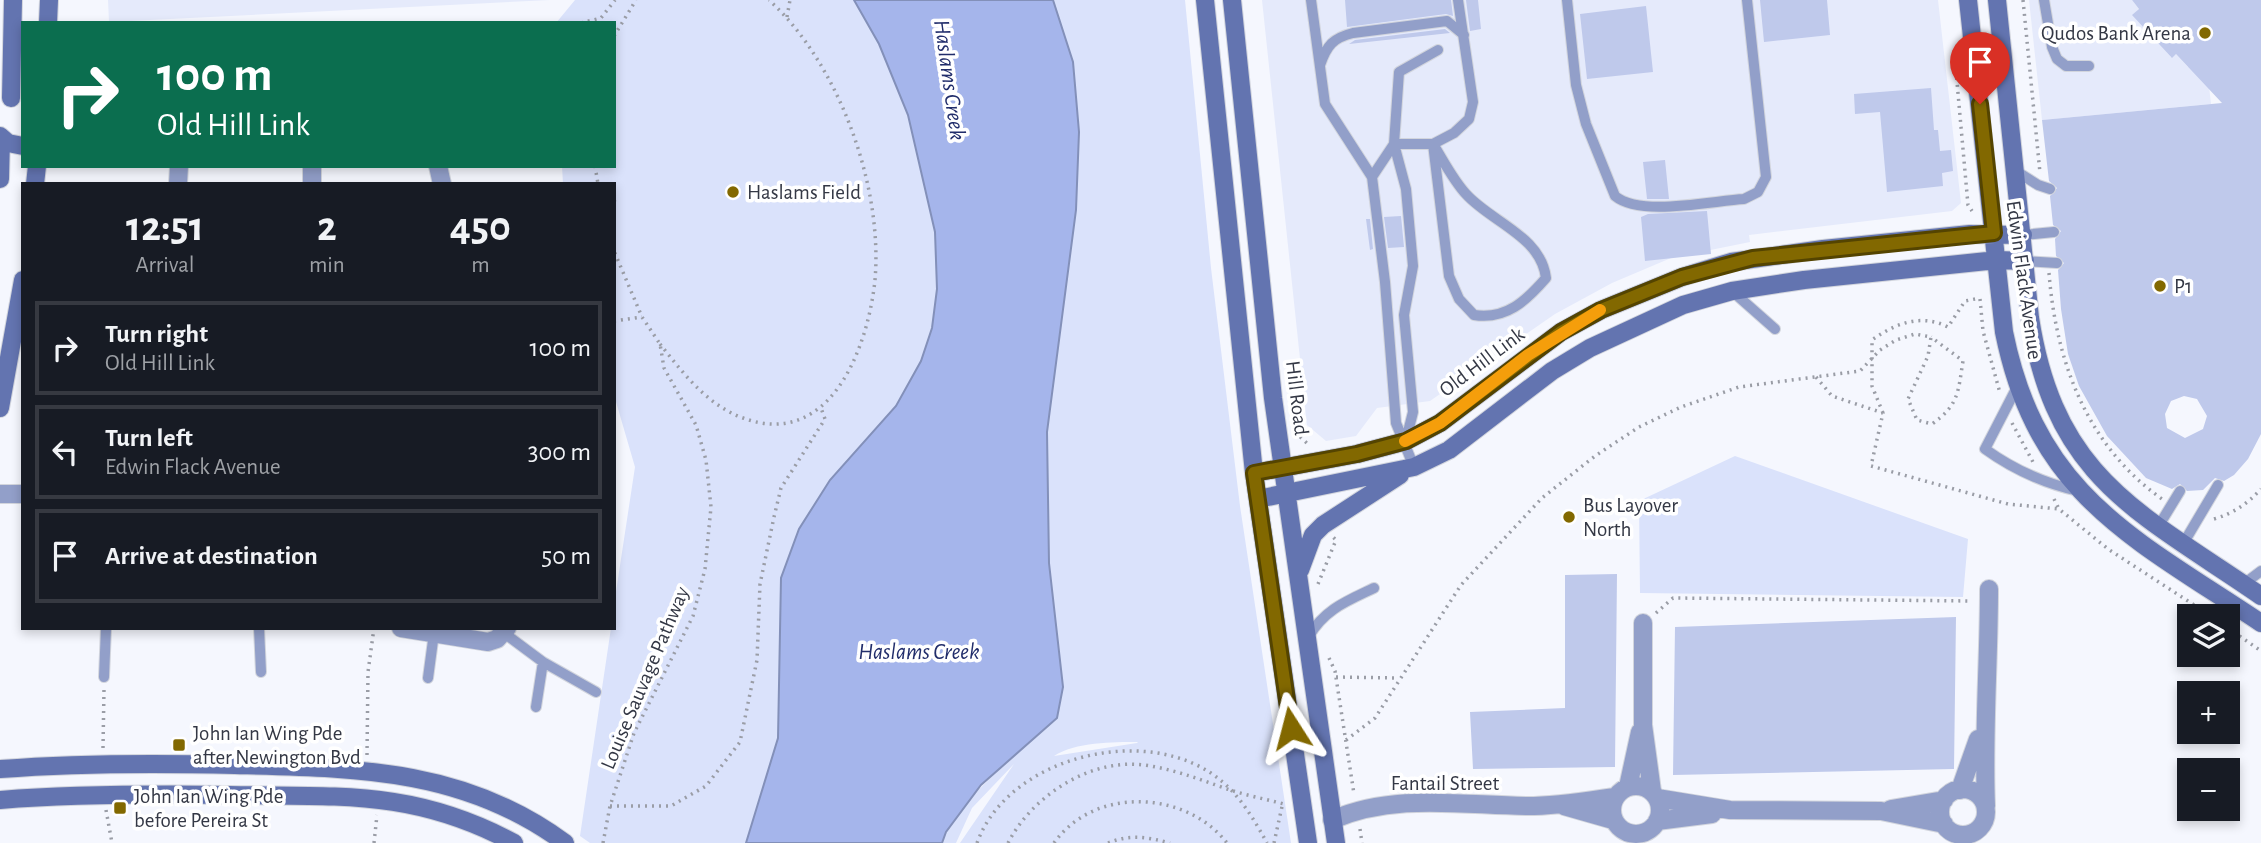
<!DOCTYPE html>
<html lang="en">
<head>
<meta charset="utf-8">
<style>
	body { margin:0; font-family:"Alegreya Sans",sans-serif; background:#242831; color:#f1f3f6; height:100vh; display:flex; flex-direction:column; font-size:26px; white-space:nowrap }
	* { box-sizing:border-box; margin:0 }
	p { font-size:23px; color:#9ea1a6 }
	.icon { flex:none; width:38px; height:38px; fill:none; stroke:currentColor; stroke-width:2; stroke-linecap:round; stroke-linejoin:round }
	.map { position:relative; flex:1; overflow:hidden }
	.sheet { position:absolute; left:21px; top:182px; width:595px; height:448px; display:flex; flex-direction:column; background:#171b24; border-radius:0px; box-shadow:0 4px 10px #0003 }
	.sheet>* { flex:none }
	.banner { position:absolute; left:21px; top:21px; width:595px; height:147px; border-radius:0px; box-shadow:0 4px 10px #0003; background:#0b6e4f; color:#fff; overflow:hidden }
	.tools { position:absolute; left:2177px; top:604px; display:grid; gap:14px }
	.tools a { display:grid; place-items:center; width:63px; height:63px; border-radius:0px; background:#171b24; box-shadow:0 4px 10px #0003; font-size:35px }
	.pin { position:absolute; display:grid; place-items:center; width:60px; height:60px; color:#fff; margin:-72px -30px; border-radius:50% 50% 50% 0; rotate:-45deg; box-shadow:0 0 7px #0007 }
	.pin .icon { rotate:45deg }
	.me { position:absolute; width:77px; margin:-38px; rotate:351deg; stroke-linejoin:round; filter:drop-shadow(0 0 5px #0008) }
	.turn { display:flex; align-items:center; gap:24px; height:147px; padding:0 21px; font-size:32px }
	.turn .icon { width:91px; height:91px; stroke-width:2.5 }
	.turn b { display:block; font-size:49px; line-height:60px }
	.eta { display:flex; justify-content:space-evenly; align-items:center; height:119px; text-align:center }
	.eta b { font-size:42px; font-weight:700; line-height:49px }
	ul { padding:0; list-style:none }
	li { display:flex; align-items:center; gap:21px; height:94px; margin:0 14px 10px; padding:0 7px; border:4px solid #363941; border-radius:0px }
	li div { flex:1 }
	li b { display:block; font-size:26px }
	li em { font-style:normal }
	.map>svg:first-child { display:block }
	.built { fill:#e5eafb }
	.green { fill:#dae2fb; fill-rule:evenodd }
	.water { fill:#a5b5eb; stroke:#8390b9; stroke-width:2 }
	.building { fill:#bfc9eb; fill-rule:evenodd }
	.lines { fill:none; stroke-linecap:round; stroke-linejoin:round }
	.lane-casing { stroke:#d2d5dd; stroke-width:12 }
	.street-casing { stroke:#d2d5dd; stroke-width:20 }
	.secondary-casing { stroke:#d2d5dd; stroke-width:20 }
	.path { stroke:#9a9da6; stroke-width:3.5; stroke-dasharray:2 5; stroke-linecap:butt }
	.lane { stroke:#929fc9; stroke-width:10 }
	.street { stroke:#929fc9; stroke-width:18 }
	.secondary { stroke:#6374b0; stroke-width:18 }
	.route-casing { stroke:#544400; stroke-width:18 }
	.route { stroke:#826800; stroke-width:12 }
	.slow { stroke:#f59e0b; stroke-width:12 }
	.poi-dot { fill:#826800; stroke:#fff; stroke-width:2.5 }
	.labels { text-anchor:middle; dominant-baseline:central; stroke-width:7; stroke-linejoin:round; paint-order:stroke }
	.poi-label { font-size:21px; fill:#343845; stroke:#fff; text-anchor:start }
	.street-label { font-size:21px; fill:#343845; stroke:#fff }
	.water-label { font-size:23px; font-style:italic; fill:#212d6b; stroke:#fff }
</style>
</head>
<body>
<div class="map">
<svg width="2261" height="843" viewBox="0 0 2261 843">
	<rect width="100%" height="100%" fill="#f5f7fe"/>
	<path class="built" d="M108,0H550L109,22Z
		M1262,0H1938L1961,203L1952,211L1749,235L1750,242L1671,258L1612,283L1555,314L1430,401L1377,408L1356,436L1326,441L1307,425Z
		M2029,0H2132L2139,9L2133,15L2171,57L2176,54L2188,67L2206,59L2211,104L2042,120Z"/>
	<path class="green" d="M575,0H854L879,44L908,115L935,232L937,289L932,328L921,361L896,406L830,480L778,738L746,843H590L580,836L611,628H614V605L635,467L614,395V184H563L562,166H614V23H556Z
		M1053,0H1185L1211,268L1240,506L1291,843H960L1014,764L972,808L956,843H942C955,806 989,782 1014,754C1032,733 1047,709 1063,687L1049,563L1047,432L1076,210L1079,132L1073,62ZM1138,742L1137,743L1054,756C1075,742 1113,742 1138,742Z
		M1735,456L1968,539L1963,597L1640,593L1639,501Z"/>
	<path class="water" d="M854,0H1053L1073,62L1079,132L1076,210L1047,432L1049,563L1063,687L1057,718L981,785L946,832L942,843H746L778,738L781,578L799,529L830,480L896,406L921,361L932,328L937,289L935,232L908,115L879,44Z"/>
	<path class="building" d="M1345,0H1451L1453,16L1446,14L1347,27Z
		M1466,0H1478L1481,29L1470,31Z
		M1760,0H1827L1830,35L1764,42Z
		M2132,0H2261V434L2248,459L2234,475L2224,481L2215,478L2203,490L2187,491L2180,484L2172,489L2146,478L2107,436L2079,386L2068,354L2061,309L2058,270L2064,263L2056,256L2055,239L2061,231L2053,225L2050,196L2057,188L2049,181L2042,120L2222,103L2176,54L2172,58L2132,15L2139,9ZM2184,396L2197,399L2207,416L2203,429L2185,438L2167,428L2165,414L2171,401Z
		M1646,6L1653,72L1587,79L1580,14Z
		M1445,29L1450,33L1349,44L1355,40Z
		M1931,88L1934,130H1938L1940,151L1951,150L1953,171L1942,173L1943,186L1887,192L1880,112L1855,114L1854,94Z
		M1665,160L1669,199H1647L1643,162Z
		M1707,211L1711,254L1645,261L1641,217L1648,214Z
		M1401,216L1404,247L1388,248L1384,217Z
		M1366,219H1370L1373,249L1370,250Z
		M1617,574L1615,767L1473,769L1470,712L1565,708V575Z
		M1956,617L1954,769L1673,775L1675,627Z"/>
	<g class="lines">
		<defs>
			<path id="lane" d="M1311,0L1325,104L1372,177L1385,282L1396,423L1414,467
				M1567,0L1576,85L1586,124L1615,196C1640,217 1711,201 1744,199L1758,192L1766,177L1747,0
				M2044,0L2052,47L2057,59L2066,66H2089
				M1320,65C1327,45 1333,38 1353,33L1447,21L1464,35
				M1433,144C1443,160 1453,180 1466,194C1491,222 1541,236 1546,278C1526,301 1506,320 1474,315L1459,299L1449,276Z
				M2016,171L2038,185L2050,189
				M1372,177L1394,144H1433L1454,133L1469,119L1473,102L1458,0
				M2023,235L2054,232
				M2025,261L2057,263
				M1732,291L1775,329
				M2017,387L1985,449C2014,470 2043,483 2078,491
				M1406,440L1413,412L1404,315L1413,266L1406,189L1394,144L1399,72L1438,50
				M2158,527L2180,491
				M2183,544L2218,485
				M2240,581L2249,580L2261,571
				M259,628L261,672
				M504,633L543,662L596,692
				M1309,636C1325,609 1347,601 1374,588
				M104,677L106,628
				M428,678L434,633
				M536,707L543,662"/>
			<path id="street" d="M312,166V184
				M438,166L442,184
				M178,184L179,166
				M0,494H23
				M1643,623V725L1652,791
				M401,628L488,642L497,639L507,628
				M1612 810a24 24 0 1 1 48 0a24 24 0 1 1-48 0Z
				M1628,787L1640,732
				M1940 812a23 23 0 1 1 46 0a23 23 0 1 1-46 0Z
				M1960,790L1978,739
				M1657,798L1730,810L1881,811L1944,824
				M1564,806L1613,820
				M1986,806C1983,734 1989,662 1989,589
				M1891,809L1944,800
				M1332,820C1396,792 1466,806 1534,806C1561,805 1589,801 1615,797
				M1657,821L1712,814"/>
			<path id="secondary" d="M1205,0L1254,473L1308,843
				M1232,0L1273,398L1336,843
				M1968,0L2004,332C2037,496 2134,538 2261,623
				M1997,0L2030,318C2055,479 2139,512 2261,596
				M48,23L49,0
				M11,98L13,0
				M0,136L8,143L23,146
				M0,179L1,138
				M35,184L37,166
				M0,408L23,280
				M1254,473L1357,454L1406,441L1440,423L1561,332L1601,310L1682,277L1731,262L1823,249L1970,234L2023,235
				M1258,499L1414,467L1449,450L1552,371L1590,348L1683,305L1732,291L1804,280L1997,260L2025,261
				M1300,570L1313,535L1323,525L1400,475
				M0,769C79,763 156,763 235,765C355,768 464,768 565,843
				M0,800C77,794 152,794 229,795C338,797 414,789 514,843"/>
		</defs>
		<use href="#lane" class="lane-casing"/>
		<use href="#street" class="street-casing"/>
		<use href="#secondary" class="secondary-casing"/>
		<path class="path" d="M2023,0L2040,173
			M787,17L790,0
			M512,23H525
			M581,23L601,18L615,0
			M614,36L636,0
			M1956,71L1968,205L1972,211
			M595,166L598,184
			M614,200L618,199
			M2049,273C2056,362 2087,446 2162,499
			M1980,299L1983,331L2000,393
			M614,321L642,317
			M660,344C683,373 707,405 743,418C830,450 868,348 875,280C883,186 839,64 769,0
			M1816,377L1832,396L1883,413L1871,466L2008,504L2059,509
			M1883,413L1872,386V340C1894,324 1921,313 1948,327L1965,301L1980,298
			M2012,423L2033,462
			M1295,432L1310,446
			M2054,499L2059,509L2108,549L2211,616
			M2214,519C2234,513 2247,504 2261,489
			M1318,584L1336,540L1333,537
			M1656,613L1673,598L1972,601
			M2228,628L2261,651
			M1329,658L1335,671L1354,794
			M1336,677L1397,678
			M1346,740L1375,718L1461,585L1542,498L1595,456L1639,427L1681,407L1739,387L1860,371L1880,350L1896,340L1915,334L1931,337L1928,356L1908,399L1917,420L1932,424C1959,405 1958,392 1963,361L1931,337
			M103,748L104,689
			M367,755L368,672L374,628
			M610,806H671L706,786L740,742L757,660L760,584L774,517L781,488L825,419L821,408
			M106,810L112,843
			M1360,829L1362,843
			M374,843L377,815
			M603,843L610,806L634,733L693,616L705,569L711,507L706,460L696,425L664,368L660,344L642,317L614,251
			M977,843C1008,756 1148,722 1219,779C1239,794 1255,821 1267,843
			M1008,843C1032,796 1090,758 1144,765C1173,769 1199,779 1227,789C1245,795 1265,799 1284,804
			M1054,843C1094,786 1186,790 1227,843
			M1108,843C1130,834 1147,837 1170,843
			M1274,843L1283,802"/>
		<use href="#lane" class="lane"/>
		<use href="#street" class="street"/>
		<use href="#secondary" class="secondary"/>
	</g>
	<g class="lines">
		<defs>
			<path id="route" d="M1291,728L1254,473L1357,454L1406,441L1440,423L1561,332L1601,310L1682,277L1753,258L1994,233L1980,104"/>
		</defs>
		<use href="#route" class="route-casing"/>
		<use href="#route" class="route"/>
		<path class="slow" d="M1405,441L1440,423L1528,355L1600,310"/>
	</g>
	<g class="poi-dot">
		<circle cx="2205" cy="33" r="7"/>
		<circle cx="733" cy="192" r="7"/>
		<circle cx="2160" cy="286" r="7"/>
		<circle cx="1569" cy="517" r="7"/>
		<rect x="172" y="738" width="14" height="14" rx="3.5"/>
		<rect x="113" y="801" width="14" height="14" rx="3.5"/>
	</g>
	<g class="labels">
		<g class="poi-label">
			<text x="2191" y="33" text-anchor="end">Qudos Bank Arena</text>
			<text x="747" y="192">Haslams Field</text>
			<text x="2174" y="286">P1</text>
			<text x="1583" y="505">Bus Layover<tspan x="1583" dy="24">North</tspan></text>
			<text x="193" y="733">John Ian Wing Pde<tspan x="193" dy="24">after Newington Bvd</tspan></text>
			<text x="134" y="796">John Ian Wing Pde<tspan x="134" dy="24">before Pereira St</tspan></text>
		</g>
		<g class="street-label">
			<text transform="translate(2024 280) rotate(82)">Edwin Flack Avenue</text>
			<text transform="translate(1482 362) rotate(-37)">Old Hill Link</text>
			<text transform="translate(1297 398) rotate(83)">Hill Road</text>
			<text transform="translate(645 678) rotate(-67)">Louise Sauvage Pathway</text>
			<text x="1445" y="783">Fantail Street</text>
		</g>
		<g class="water-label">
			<text transform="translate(949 80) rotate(82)">Haslams Creek</text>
			<text x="919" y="652">Haslams Creek</text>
		</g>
	</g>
</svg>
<div class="tools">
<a><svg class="icon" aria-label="layers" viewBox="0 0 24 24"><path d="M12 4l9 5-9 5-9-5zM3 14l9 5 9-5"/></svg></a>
<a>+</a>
<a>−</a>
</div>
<div class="pin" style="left:1980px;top:104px;background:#d93025"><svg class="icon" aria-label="arrive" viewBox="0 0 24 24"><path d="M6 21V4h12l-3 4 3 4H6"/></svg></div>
<svg class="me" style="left:1291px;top:728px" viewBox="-20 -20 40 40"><path d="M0-17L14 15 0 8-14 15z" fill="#826800" stroke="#fff" stroke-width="4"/></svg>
<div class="banner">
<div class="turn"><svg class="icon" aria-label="right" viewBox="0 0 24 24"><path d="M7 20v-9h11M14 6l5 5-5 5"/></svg><div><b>100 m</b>Old Hill Link</div></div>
</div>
<section class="sheet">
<div class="eta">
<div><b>12:51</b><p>Arrival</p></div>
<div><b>2</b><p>min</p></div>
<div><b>450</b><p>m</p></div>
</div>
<ul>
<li><svg class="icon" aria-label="right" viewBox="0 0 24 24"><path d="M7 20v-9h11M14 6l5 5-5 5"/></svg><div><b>Turn right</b><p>Old Hill Link</p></div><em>100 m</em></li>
<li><svg class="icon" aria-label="left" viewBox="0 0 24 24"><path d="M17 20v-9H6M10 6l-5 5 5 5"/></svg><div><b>Turn left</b><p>Edwin Flack Avenue</p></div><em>300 m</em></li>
<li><svg class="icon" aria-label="arrive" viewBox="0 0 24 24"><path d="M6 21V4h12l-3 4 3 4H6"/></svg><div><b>Arrive at destination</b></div><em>50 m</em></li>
</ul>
</section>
</div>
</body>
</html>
